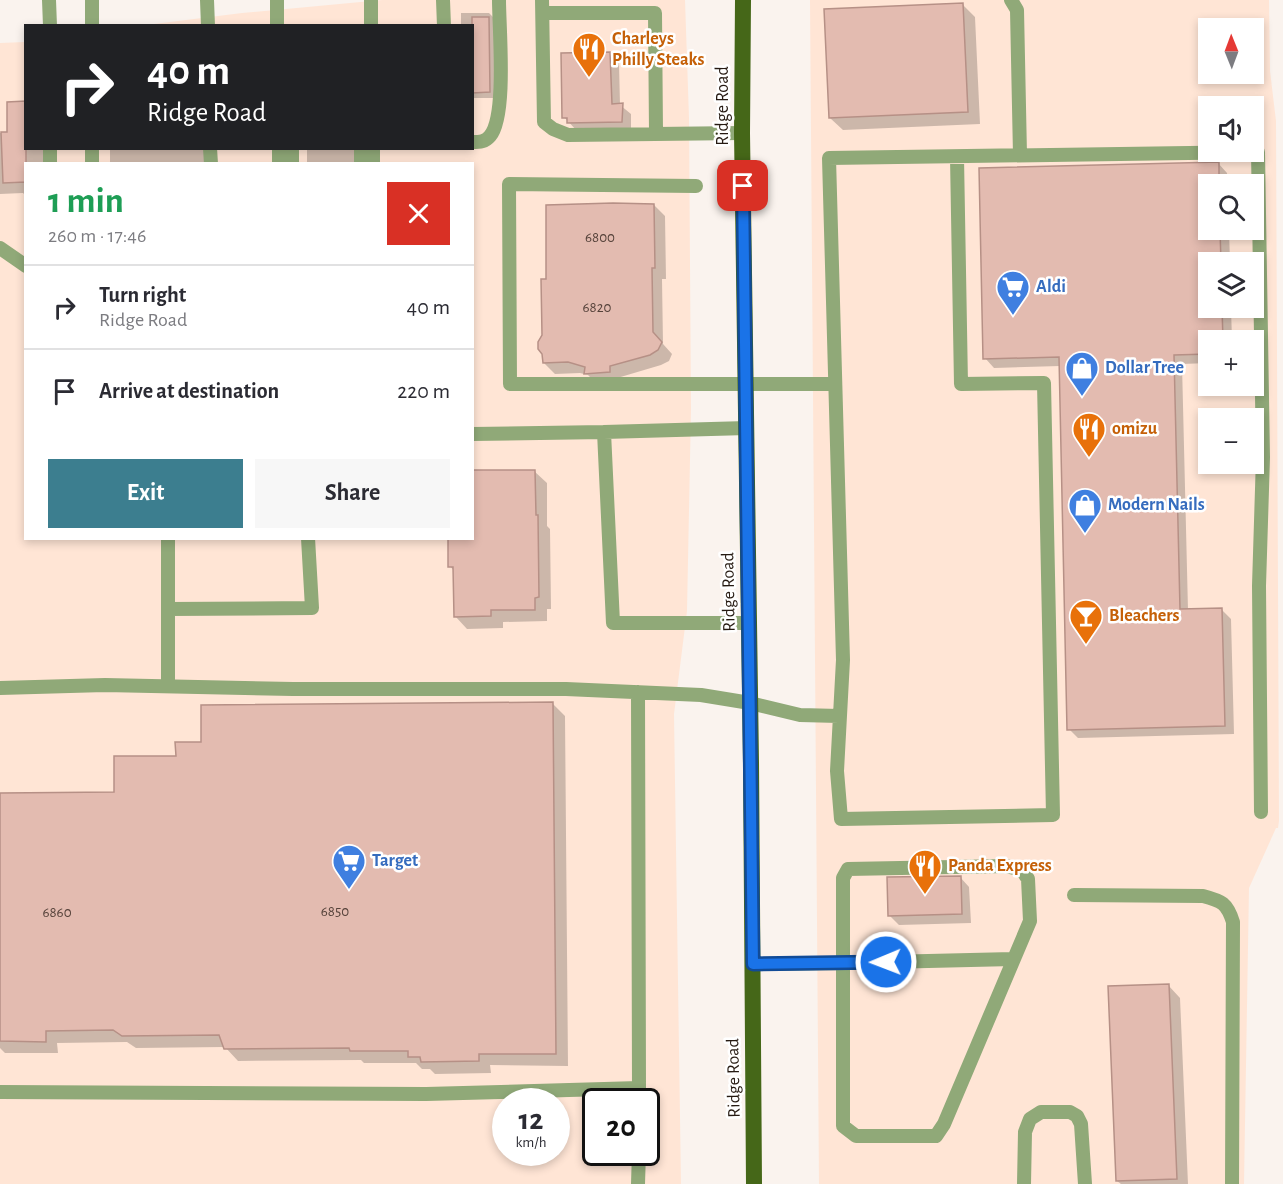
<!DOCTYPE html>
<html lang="en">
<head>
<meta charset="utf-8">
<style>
	body { margin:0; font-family:"Alegreya Sans",sans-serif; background:#f7f7f7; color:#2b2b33; height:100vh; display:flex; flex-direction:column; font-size:22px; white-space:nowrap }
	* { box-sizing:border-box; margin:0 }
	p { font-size:20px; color:#7c7c81 }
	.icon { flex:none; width:33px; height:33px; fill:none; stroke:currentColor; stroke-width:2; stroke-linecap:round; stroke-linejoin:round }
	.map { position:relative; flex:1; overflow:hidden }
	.sheet { position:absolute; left:24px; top:162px; width:450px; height:378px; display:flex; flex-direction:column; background:#fff; border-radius:0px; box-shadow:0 3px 9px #0003 }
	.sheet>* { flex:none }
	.guide { position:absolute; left:24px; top:24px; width:450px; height:126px; border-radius:0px; box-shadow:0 3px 9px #0003; background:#202124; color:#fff; overflow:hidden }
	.needle { width:39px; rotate:359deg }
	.buttons { position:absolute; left:1198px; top:18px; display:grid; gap:12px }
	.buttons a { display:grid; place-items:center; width:66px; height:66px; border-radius:0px; background:#fff; box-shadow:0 3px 9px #0003; font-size:30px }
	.speed { position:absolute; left:492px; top:1088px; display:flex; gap:12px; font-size:30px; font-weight:700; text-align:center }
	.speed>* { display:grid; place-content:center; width:78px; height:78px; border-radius:50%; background:#fff; box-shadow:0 3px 9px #0003; line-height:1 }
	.speed small { font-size:15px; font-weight:400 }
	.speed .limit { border:3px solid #111; border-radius:9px; background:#fff; color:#111 }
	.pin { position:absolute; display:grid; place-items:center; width:51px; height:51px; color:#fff; margin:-26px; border-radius:12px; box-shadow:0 3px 9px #0006 }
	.me { position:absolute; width:66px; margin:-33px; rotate:269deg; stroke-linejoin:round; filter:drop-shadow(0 0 4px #0008) }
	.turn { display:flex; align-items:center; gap:21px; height:126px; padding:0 24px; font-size:27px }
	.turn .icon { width:78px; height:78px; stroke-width:2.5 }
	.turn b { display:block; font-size:42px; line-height:51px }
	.round { display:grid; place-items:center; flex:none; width:63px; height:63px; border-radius:0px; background:#f7f7f7 }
	.headline { display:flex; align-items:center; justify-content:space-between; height:102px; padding:0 24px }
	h1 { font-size:36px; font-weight:700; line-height:45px; color:#1e9e55 }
	.action { display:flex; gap:12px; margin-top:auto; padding:12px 24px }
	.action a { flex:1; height:69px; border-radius:0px; background:#3c7e8f; color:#fff; font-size:24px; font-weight:700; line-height:69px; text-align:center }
	.action a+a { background:#f7f7f7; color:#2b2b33 }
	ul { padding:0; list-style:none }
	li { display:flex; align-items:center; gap:18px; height:84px; padding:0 24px; border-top:2px solid #e1e1e2 }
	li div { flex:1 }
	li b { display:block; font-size:22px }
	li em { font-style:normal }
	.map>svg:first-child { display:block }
	.built { fill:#ffe5d5; fill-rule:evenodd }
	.shadow { fill:#0003 }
	.building { fill:#e3bbb0; stroke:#b69086; stroke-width:1.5 }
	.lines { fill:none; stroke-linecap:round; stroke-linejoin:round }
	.service { stroke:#90a978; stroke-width:14 }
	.primary { stroke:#456718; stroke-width:16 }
	.route-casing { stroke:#114b97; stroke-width:15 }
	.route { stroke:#1a73e8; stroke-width:10 }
	.labels { text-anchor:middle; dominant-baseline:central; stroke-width:5; stroke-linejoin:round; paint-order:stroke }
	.number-label { font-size:15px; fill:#55423a }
	.food-label { font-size:18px; font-weight:bold; fill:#c56008; stroke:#fff; text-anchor:start }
	.street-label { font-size:18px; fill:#261a12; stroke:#fff }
	.shop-label { font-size:18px; font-weight:bold; fill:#366cbe; stroke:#fff; text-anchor:start }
</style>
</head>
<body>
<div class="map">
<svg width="1283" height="1184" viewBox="0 0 1283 1184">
	<rect width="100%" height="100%" fill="#faf3ee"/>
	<path class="built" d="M382,0H685L689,118L691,409L687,611L674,714L681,1184H0V43L25,42L26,148H472V26L146,25L242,13ZM26,164H472V538H26ZM506,1101H556V1152H506ZM596,1101H646V1152H596Z
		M810,0H1269L1270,71L1276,121L1279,821L1278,828H1276L1249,888L1244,1184H819ZM1209,28H1254V74H1209ZM1209,106H1254V152H1209ZM1209,184H1254V230H1209ZM1209,262H1254V308H1209ZM1209,340H1254V386H1209ZM1209,418H1254V464H1209Z"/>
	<path class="shadow" d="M962,4L975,17L980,124L843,130L830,118Z
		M461,13H489L495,19L496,98H472V26H461Z
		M609,54L619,63L620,105L631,114V131L578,132L564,117Z
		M0,133H8L26,148H57L53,164H26V196L23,193L0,194Z
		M110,148H204V164H110Z
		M307,148H362V164H307Z
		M1218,163L1227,173L1228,184H1209V230H1229L1230,262H1209V308H1231L1232,340H1209V363L1182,364L1188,610L1221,609L1231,619L1234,734L1078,738L1069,729L1060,366L994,368L985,358Z
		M654,205L665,216L666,279H662L663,344L672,354L669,361L661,365L597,384L588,375L580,373L555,374L544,363L548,280Z
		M534,471L547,483V526L550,529L551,609H547V621L503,622V628L467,629L455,616L454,571L450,566Z
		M552,703L565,716L568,1066L490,1065L491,1073L435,1074L430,1069H422L416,1063H364L361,1060L238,1061L225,1047L136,1048L127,1042L57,1043L58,1053H5L0,1048V795L116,793L202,743Z
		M960,877L969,887L971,923L899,925L890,916Z
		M1168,985L1180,998L1188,1184H1121L1117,1181Z"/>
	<path class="building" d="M963,3L968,112L829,118L824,9Z
		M472,17H489L490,92L472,93Z
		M610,52L612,104L623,103L622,122L567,123V118H562L561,53Z
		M26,101V182L3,183L1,132H7V102Z
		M1219,162V184H1209V230H1220L1221,262H1209V308H1222L1223,340H1209V354L1174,355L1180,609L1222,608L1225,726L1067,730L1059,357L983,359L979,168Z
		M613,203L654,204L655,268H652L653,332L662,342L658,350L650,355L610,366V372L584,374L585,367L568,362L543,363L542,354L538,349V342L542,335L541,279H546V205Z
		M472,470H535L536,515H538L539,597L535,598V610H491V616L454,617L453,567H448V538H472Z
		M553,702L556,1054H479V1061L421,1062L420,1057H408V1051H350L349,1048L224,1049L219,1035L122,1036L113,1030L46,1031V1042L0,1041V793L114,792V756H176L175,742H201V705Z
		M961,876L962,914L888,916L887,877Z
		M1169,984L1177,1179L1116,1181L1108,986Z"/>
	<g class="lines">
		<path class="service" d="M49,0L50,26
			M92,0V26
			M207,0L208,26
			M277,0V26
			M371,0V26
			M443,0L444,26
			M542,0L544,122L553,129L568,135L742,133
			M1011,0L1017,10L1020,155
			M543,13H655L656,133
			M472,142C480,142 485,142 490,136C507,116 499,29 499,0
			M50,148V164
			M210,148L211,164
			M279,148V164
			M292,148V164
			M361,148V164
			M373,148V164
			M957,157L961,384L1044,383L1053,815L841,819L837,771L843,660L829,158L1258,152L1263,457L1259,586L1261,812
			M92,164V148
			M696,186L509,184L510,384H834
			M0,248L26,266
			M747,428L604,432L613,623H749
			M472,434L604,432
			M168,538V609L312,608L308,538
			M168,609V686
			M0,688L105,685L293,689H566L701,695L750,703L800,715L839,716
			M638,692L639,1088
			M1074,895L1203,896C1222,901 1227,903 1233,922L1232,1184
			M753,964L843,963V1126L856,1136H936L944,1124L1030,921L1028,879L1022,870L1006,866L848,869L843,878V963L1013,959
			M0,1092L426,1094L639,1088V1101
			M638,1184L639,1152
			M1024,1184L1025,1132L1030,1119L1041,1112H1070L1077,1116L1081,1124L1085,1184"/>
		<path class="primary" d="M743,0L742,133L751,762L754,1184"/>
	</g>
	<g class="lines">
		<defs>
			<path id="route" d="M743,186L753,964L886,962"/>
		</defs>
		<use href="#route" class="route-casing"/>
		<use href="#route" class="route"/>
	</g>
	<defs>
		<symbol id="restaurant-pin" viewBox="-11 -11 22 30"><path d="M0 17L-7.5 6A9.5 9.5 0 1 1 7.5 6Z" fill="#e8710a" stroke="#fff"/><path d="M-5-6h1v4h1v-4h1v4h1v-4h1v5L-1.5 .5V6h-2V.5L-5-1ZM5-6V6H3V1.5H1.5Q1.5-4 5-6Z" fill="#fff"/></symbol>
		<symbol id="supermarket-pin" viewBox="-11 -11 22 30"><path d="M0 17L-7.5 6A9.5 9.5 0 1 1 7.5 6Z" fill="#3f7fe0" stroke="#fff"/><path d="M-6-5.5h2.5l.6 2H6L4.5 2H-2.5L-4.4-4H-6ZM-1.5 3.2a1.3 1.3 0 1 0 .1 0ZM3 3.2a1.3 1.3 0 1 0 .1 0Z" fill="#fff"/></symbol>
		<symbol id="shop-pin" viewBox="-11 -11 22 30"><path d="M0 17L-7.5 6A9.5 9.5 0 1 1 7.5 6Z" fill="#3f7fe0" stroke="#fff"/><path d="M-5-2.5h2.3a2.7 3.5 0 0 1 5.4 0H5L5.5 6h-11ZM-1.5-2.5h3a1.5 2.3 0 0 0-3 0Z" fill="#fff"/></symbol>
		<symbol id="bar-pin" viewBox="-11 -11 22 30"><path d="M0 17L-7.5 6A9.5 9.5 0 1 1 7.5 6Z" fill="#e8710a" stroke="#fff"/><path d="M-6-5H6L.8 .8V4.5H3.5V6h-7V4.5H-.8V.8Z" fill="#fff"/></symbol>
	</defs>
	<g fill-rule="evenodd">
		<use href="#restaurant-pin" x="570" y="30" width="38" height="52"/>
		<use href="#supermarket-pin" x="994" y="268" width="38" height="52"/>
		<use href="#shop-pin" x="1063" y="349" width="38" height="52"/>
		<use href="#restaurant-pin" x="1070" y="410" width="38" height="52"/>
		<use href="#shop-pin" x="1066" y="486" width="38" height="52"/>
		<use href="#bar-pin" x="1067" y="597" width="38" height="52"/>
		<use href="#supermarket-pin" x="330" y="842" width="38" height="52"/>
		<use href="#restaurant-pin" x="906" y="847" width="38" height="52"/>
	</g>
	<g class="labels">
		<g class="number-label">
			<text x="600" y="237">6800</text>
			<text x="597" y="307">6820</text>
			<text x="335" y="911">6850</text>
			<text x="57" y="912">6860</text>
		</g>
		<g class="food-label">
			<text x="612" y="39">Charleys<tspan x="612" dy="21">Philly Steaks</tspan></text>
			<text x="1112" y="429">omizu</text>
			<text x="1109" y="616">Bleachers</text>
			<text x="948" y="866">Panda Express</text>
		</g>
		<g class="street-label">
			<text transform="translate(723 106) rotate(-90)">Ridge Road</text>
			<text transform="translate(729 592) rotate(-91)">Ridge Road</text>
			<text transform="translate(734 1078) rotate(-91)">Ridge Road</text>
		</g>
		<g class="shop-label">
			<text x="1036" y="287">Aldi</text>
			<text x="1105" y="368">Dollar Tree</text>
			<text x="1108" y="505">Modern Nails</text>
			<text x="372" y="861">Target</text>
		</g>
	</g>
</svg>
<div class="buttons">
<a><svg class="needle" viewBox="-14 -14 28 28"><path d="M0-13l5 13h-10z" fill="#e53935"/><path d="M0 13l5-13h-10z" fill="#7c7c81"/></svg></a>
<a><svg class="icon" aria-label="sound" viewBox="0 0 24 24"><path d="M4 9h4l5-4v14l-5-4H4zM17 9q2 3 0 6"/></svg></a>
<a><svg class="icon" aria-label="search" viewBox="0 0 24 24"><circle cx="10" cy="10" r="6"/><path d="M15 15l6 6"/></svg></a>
<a><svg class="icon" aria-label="layers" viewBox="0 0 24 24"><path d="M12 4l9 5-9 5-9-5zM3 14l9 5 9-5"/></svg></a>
<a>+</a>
<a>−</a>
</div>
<div class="speed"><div>12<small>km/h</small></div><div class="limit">20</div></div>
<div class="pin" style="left:743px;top:186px;background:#d93025"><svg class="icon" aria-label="arrive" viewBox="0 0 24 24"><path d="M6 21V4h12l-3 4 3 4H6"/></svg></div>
<svg class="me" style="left:886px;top:962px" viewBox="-20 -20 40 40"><circle r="17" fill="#1a73e8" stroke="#fff" stroke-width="3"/><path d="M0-11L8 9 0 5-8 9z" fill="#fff"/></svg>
<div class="guide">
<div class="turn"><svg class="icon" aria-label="right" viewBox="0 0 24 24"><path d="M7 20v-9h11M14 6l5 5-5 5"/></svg><div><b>40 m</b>Ridge Road</div></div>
</div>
<section class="sheet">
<div class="headline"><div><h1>1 min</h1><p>260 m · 17:46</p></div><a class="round" style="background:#d93025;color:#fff"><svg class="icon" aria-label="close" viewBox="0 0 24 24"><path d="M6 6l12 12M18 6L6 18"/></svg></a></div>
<ul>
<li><svg class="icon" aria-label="right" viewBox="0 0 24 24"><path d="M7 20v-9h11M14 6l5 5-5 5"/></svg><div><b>Turn right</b><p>Ridge Road</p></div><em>40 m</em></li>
<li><svg class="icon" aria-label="arrive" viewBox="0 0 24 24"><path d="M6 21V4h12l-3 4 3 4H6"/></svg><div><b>Arrive at destination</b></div><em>220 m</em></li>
</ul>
<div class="action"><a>Exit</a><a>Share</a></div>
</section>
</div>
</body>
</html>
